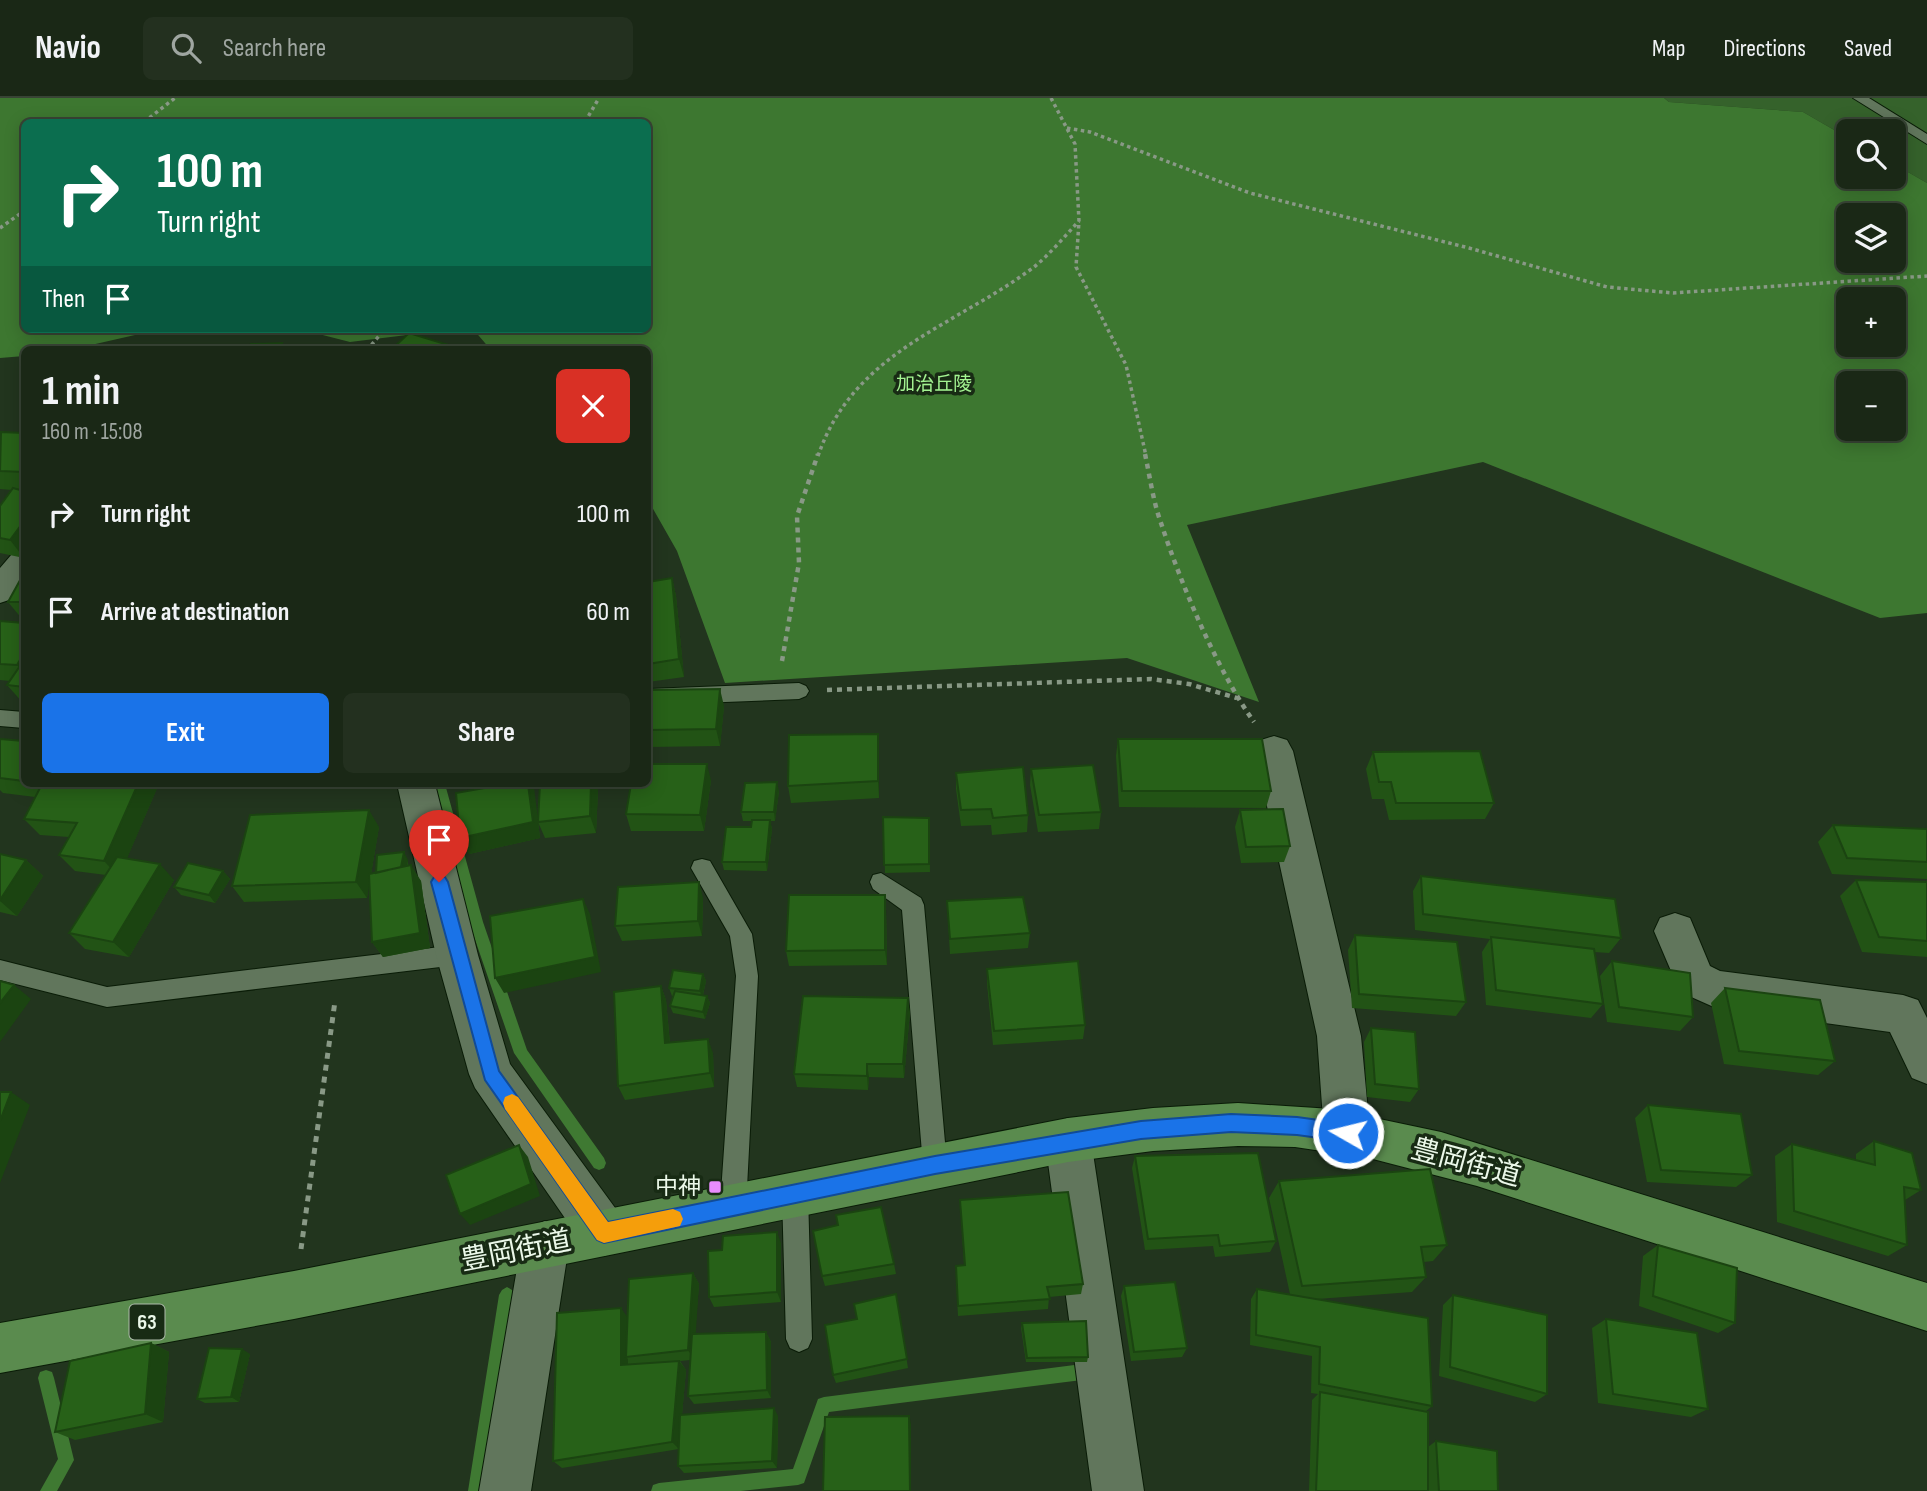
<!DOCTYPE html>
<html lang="en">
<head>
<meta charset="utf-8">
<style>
	body { margin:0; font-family:"Sofia Sans Condensed","Noto Sans JP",sans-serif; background:#23301f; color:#f1f3f6; height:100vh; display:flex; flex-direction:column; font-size:26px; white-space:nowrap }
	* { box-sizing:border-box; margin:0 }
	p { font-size:23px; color:#9fa6a1 }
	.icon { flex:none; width:38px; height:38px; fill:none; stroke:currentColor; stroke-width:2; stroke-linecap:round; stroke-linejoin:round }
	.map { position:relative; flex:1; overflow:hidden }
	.panel { position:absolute; left:21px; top:248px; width:630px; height:441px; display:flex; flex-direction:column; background:#1a2816; border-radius:10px; box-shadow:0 4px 18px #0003,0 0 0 2px #384435 }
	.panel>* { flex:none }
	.guide { position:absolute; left:21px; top:21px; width:630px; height:214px; border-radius:10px; box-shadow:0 4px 18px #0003,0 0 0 2px #384435; background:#0b6e4f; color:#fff; overflow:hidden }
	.fabs { position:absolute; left:1836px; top:21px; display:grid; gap:14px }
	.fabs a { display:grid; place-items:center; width:70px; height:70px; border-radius:10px; background:#1a2816; box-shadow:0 4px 18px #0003,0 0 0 2px #384435; font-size:35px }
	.pin { position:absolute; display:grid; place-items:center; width:60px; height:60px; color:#fff; margin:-72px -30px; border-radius:50% 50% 50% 0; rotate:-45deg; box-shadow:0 0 7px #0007 }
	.pin .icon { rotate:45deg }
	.me { position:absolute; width:77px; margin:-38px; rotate:278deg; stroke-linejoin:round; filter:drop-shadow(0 0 5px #0008) }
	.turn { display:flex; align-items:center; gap:24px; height:147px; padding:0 21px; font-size:32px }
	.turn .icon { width:91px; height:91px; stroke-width:2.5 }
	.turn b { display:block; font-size:49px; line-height:60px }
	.then { display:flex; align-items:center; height:66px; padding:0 21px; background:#0003; gap:14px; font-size:26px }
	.round { display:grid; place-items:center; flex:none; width:74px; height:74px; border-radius:10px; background:#23301f }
	.summary { display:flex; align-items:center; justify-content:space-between; height:119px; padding:0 21px }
	h1 { font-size:42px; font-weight:700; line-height:52px }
	.cta { display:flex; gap:14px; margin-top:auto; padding:14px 21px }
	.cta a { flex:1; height:80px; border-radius:10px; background:#1a73e8; color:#fff; font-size:28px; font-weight:700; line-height:80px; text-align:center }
	.cta a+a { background:#23301f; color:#f1f3f6 }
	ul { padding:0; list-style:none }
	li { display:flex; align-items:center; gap:21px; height:98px; padding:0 21px }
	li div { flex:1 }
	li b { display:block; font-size:26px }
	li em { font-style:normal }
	header { display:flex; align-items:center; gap:42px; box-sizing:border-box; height:98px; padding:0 35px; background:#1a2816; border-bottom:2px solid #384435 }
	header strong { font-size:33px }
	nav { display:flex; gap:38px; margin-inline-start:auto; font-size:24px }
	.search { width:490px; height:63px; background:#23301f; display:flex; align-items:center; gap:18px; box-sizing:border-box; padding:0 24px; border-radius:10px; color:#9fa6a1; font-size:26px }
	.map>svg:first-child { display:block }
	.green { fill:#35622b }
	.forest { fill:#3d7730; fill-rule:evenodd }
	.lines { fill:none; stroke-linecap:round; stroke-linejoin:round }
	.stream { fill:#3f7932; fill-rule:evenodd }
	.service-casing { stroke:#0a1c07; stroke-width:2 }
	.minor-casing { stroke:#0a1c07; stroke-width:2 }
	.primary-casing { stroke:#0a1c07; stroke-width:2 }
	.path-far2 { stroke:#899986; stroke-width:3.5; stroke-dasharray:3.5 3.5; stroke-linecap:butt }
	.path-far1 { stroke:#899986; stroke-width:4.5; stroke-dasharray:5 5; stroke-linecap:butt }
	.path { stroke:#899986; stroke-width:5; stroke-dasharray:6 6; stroke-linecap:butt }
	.service { fill:#61765c; fill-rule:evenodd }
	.minor { fill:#61765c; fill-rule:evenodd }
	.primary { fill:#5a8b4e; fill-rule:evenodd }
	.wall { fill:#225315 }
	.shaded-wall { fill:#1b4411 }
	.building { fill:#276118; stroke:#1b4411; stroke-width:2 }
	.route { fill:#1a73e8; stroke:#114b97; stroke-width:2 }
	.slow { fill:#f59e0b }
	.poi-dot { fill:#e98dfe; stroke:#182b14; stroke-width:2.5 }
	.labels { text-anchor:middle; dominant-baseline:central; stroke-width:7; stroke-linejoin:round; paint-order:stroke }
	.far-park-label { font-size:19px; fill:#a3f391; stroke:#182b14 }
	.shield { fill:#182b14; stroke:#acbaa9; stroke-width:2 }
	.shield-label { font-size:21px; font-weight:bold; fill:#ebf8e9 }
	.poi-label { font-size:23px; fill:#ebf8e9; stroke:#182b14; text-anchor:end }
	.near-street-label { font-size:28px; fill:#ebf8e9; stroke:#182b14 }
</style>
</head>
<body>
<header>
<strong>Navio</strong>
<div class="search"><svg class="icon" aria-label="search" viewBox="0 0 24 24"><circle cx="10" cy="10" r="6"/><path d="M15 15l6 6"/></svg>Search here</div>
<nav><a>Map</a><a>Directions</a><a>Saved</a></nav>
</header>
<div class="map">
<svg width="1927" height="1393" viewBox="0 0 1927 1393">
	<rect width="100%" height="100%" fill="#22351e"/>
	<path class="green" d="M1664,0H1927V85L1894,66V33H1848V40L1803,14L1669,4Z"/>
	<path class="forest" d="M0,0H1664L1669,4L1803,14L1848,40V79H1894V66L1927,85V515L1880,520L1483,364L1187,427L1259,604L1127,560L725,585L677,453L648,402V252H491L473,231H648V24H24V231H138L135,237L69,252H24V258L0,260ZM1848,117H1894V163H1848ZM1848,201H1894V247H1848ZM1848,285H1894V331H1848Z
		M310,231H456L350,244L311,234Z"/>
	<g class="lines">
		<path class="stream" d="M433,686H445L483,824L527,952L604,1060L606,1065L604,1070L599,1072L594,1070L514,955L469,824Z
			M507,1189L512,1192L515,1197L484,1393H468L499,1197L502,1192Z
			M1090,1265L1096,1267L1098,1273L1096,1279L1090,1281L829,1314L804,1385L798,1387L741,1393H651L653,1387L659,1385L793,1371L818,1301L824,1299Z
			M46,1272L52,1274L54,1280L74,1362L57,1393H40L58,1361L38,1280L40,1274Z"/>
		<defs>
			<path id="service" d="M1853,0H1869L1927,36V46Z
				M799,585L806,588L809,593L806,598L799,601L648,607V591Z
				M0,612L24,614V630L0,628Z
				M702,761L710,763L752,836L758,878L746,1109L742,1118L733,1122L724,1118L720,1109L736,878L730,838L691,770L694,763Z
				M881,775L921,800L924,807L947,1067L944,1076L935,1079L926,1076L923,1067L902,812L873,791L870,784L873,777Z
				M457,847L465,850L468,857L465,864L457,867L107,909L0,882V862L107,889Z
				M795,1084L804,1087L808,1096L812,1241L808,1250L799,1254L790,1250L786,1241L782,1096L786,1087Z"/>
			<path id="minor" d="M24,453V487L12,501L0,505V470L12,456Z
				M1274,638L1287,642L1293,653L1361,938L1370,1035L1363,1050L1347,1057L1331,1050L1324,1035L1317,938L1255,653L1261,642Z
				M397,686H435L478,857L510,966L621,1118L627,1135L621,1152L604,1158L587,1152L475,990L469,976L436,857Z
				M1675,815L1690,820L1710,868L1720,873L1903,897L1918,902L1927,920V986L1912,980L1890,934L1716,910L1680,894L1654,833L1660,820Z
				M1068,1020L1084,1027L1091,1042L1144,1393H1092L1045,1042L1052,1027Z
				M545,1123L562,1130L569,1147L531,1393H479L521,1147L528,1130Z"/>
			<path id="primary" d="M1238,1005L1332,1011L1441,1034L1927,1185V1233L1477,1088L1369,1060L1295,1049L1238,1048L1153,1053L1068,1064L294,1221L0,1275V1225L294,1173L1068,1020L1153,1010Z"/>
		</defs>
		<use href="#service" class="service-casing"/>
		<use href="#minor" class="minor-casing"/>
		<use href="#primary" class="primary-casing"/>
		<path class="path-far2" d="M1051,0L1075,46L1079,123L1076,169L1126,267L1146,358
			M144,24L175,0
			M585,24L599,0
			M1067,30L1090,34L1250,95L1469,150L1607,189L1673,195L1927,178
			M0,130L24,113
			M367,252L385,231
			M818,358C854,253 954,229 1034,169C1050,156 1065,138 1079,123"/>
		<path class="path-far1" d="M1145,356C1150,379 1153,403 1161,425C1181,486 1217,572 1254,624
			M782,563L799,465L797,418L818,356
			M827,592L1151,581L1189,586L1237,600"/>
		<path class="path" d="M301,1151L335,903"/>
		<use href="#service" class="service"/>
		<use href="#minor" class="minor"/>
		<use href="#primary" class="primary"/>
	</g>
	<path class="wall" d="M0,335H24V392H21L24,393V460L0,455V408L12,392L0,391Z
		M24,475V522H23L8,504Z
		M672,480L676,498L684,579L648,584V484Z
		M0,523L24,525V605H23L7,587L10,583L0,582Z
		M648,592L724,608L720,648L648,649Z
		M878,636L879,653V700L791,705L788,688Z
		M0,641L24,643V686H156L158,688L127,760L174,782L129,859L85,851L69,835L106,777L75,773L59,757L69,739L40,737L24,721L35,699L3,695L0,692Z
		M1118,641L1271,693L1266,710L1119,709L1116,658Z
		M1373,654L1494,705L1485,721L1389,722L1384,701H1372L1366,671Z
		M1031,671L1101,714L1099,731L1038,734L1030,687Z
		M956,675L1028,717L1027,734L992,737L991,727L961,728L956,691Z
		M711,682L704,733H631L626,716Z
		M485,686H532L538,722L540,686H596L598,692L596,735L545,740L538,724L540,740L469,756L460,740L485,690Z
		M779,693L775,723H770L772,731L767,773L724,772L722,764L751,729L752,723H743L741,714Z
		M1240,712L1290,748L1284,764L1241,765L1235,729Z
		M883,719L929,720L930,774L885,775Z
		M1833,727L1927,731V781L1832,776L1818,744Z
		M379,729L371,776L408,762V768L421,783L430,850L383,859L372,844L369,782L367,800L244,804L232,788Z
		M0,756L26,762L43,778L17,818L0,814Z
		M223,773L230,781L215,805L181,797L174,789Z
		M1421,778L1621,840L1609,855L1594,854L1603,906L1591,920L1486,907L1482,854L1490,841L1415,832L1413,793Z
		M1856,782L1927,784V859L1862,854L1840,798Z
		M885,797L886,812L887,867L789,868L786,853Z
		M703,800L702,838L622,843L615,828Z
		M947,803L1030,835L1028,850L950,856Z
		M1355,837L1466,904L1456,918L1352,910L1348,852Z
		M1612,863L1693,919L1680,933L1607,924L1600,878Z
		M987,871L1085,927L1083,941L993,947L987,885Z
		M703,876L706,883L703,897L707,898L710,905L705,921L673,915L670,908L673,898H672L669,890Z
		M661,888L666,902L670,945L713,955L714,989L625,1002L618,988Z
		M1725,890L1835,963L1818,977L1724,966L1711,905Z
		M910,914L904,980L869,979L868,992L797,989L794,976Z
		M1371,930L1419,991L1410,1004L1367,999L1364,944Z
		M1648,1007L1752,1077L1736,1089L1647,1084L1635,1020Z
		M1874,1043L1921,1092L1905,1102L1907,1147L1888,1158L1777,1124L1775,1058L1792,1046L1856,1062V1056Z
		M1135,1058L1276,1143L1270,1154L1215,1159L1213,1148L1145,1152L1132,1070Z
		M1279,1083L1447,1147L1433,1163L1424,1164L1426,1179L1412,1194L1317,1201L1432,1308L1425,1314L1428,1349L1436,1343L1498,1393H1309L1312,1302L1318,1296L1311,1295L1312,1258L1250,1247L1251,1201L1257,1191L1290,1196L1269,1100Z
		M960,1102L1083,1186L1081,1196L1049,1199L1048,1211L958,1218L956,1179L964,1167Z
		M781,1145V1204L714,1209L709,1199Z
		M1658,1147L1735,1225L1718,1235L1639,1208L1643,1158Z
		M894,1166L896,1176L825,1188L822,1178Z
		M693,1175L699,1186L695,1236L766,1234L771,1244V1300L694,1306L688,1298L690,1262L680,1263L686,1272L682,1317L778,1318L777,1370L684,1375L678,1368L679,1351L562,1370L553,1363L628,1219Z
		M1124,1188L1187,1250L1182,1259L1131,1263L1121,1198Z
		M896,1196L908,1270L836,1285L833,1277L857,1221Z
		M1453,1197L1547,1296L1535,1304L1439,1278L1443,1207Z
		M1606,1221L1708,1311L1691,1319L1598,1305L1592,1230Z
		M1022,1225L1088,1259L1087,1264H1026L1021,1230Z
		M151,1245L169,1254L163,1324L75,1342L55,1334Z
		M250,1256L239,1304L205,1305L197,1301Z"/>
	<path class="shaded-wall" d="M24,423V460L10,442Z
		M672,480L676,498L684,579L679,561Z
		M24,555V576L17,567Z
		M720,591L724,608L720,648L716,631Z
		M878,636L879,653V700L878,683Z
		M707,666L711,682L704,733L700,717Z
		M777,684L779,693L775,723L774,714Z
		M138,686H156L158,688L119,779L104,763Z
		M528,686H532L534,689L540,740L469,756L460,740Z
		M591,686H596L598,692L596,735L590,718Z
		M369,712L379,729L367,800L356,784Z
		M770,722L772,731L767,773L766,764Z
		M404,754L408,762L405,782L382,788Z
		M26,762L43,778L17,818L0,803V802Z
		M160,766L174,782L129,859L113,844Z
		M411,767L421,783L430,850L383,859L372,844Z
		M223,773L230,781L215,805L209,797Z
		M699,784L703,800L702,838L698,823Z
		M885,797L886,812L887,867L885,852Z
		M583,801L590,816L601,874L504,895L495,880Z
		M703,876L706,883L702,900L700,893Z
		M14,887L31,901L0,944V905Z
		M661,888L666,902L671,959L665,945Z
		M707,898L710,905L705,921L703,914Z
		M908,900L910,914L904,980L903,966Z
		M708,941L713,955L714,989L710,975Z
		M867,966L869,979L868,992L867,978Z
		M11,994L30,1007L0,1085V1023Z
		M519,1047L528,1059L540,1098L470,1127L460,1116Z
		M777,1134L781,1145V1204L777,1194Z
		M693,1175L699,1186L694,1262L688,1252Z
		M621,1210L628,1220L626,1259L628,1261V1276L621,1267Z
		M766,1234L771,1244V1300L767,1292Z
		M151,1245L169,1254L163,1324L145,1316Z
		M242,1251L250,1256L239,1304L231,1299Z
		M679,1263L686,1272L679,1351L672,1344Z
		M774,1310L778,1318L777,1370L772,1363Z
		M909,1318L911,1326V1393H910Z"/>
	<path class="building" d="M409,235L465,252H391Z
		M282,245L279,252H214L249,251L251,246Z
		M1,334L24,335V374L0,373Z
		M13,390L24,393V423L10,442L0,440V408Z
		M24,475V504H8Z
		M672,480L679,561L648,566V484Z
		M0,523L24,525V555L17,567L0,566Z
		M24,562V589L7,587Z
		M720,591L716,631L648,632V592Z
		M878,636V683L788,688L789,637Z
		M0,641L24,643V683L0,680Z
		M1118,641H1262L1271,693H1122Z
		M1480,653L1494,705H1396L1391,684H1379L1373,654Z
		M648,666H707L700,717L626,716L631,686H648Z
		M1093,667L1101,714L1039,717L1031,671Z
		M1023,669L1028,717L993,720L991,711L961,712L956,675Z
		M777,684L774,714H741L745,685Z
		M42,686H138L104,763L59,757L77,725L24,721Z
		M485,686H528L533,724L460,740L456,695L485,690Z
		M540,686H591L590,718L538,724Z
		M1283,711L1290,748L1246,749L1240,712Z
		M369,712L356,784L232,788L250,717Z
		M883,719L929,720V766L884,767Z
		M752,722H770L766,764H722L726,729H751Z
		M1833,727L1927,731V764L1847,760Z
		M404,754L401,769L376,775L377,757Z
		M0,756L26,762L0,802Z
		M117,759L160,766L113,844L69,835Z
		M188,765L223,773L209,797L174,789Z
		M411,767L420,835L372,844L369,776Z
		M1421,778L1615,801L1621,840L1423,816Z
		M1856,782L1927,784V843L1879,839Z
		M699,784L698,823L615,828L618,789Z
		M789,797H885V852L786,853Z
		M1023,799L1030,835L950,841L947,803Z
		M583,801L595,859L495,880L490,818Z
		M1355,837L1457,844L1466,904L1359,896Z
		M1491,839L1594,851L1603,906L1496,892Z
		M1078,863L1085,927L994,933L987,871Z
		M1612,863L1690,875L1693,919L1619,909Z
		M673,872L703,876L700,893L669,890Z
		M0,883L14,887L0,905Z
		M661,888L665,945L708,941L710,975L618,988L614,894Z
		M1725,890L1820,902L1835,963L1739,953Z
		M675,893L707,898L703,914L670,908Z
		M803,898L908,900L903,966H867V978L794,976Z
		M1371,930L1415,934L1419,991L1375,986Z
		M0,994H11L0,1023Z
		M1648,1007L1741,1016L1752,1077L1661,1072Z
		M1874,1043L1912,1055L1921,1092L1904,1089L1907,1147L1794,1113L1792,1046L1875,1067Z
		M519,1047L531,1086L460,1116L446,1077Z
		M1258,1055L1276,1143L1220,1148L1218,1137L1148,1141L1135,1058Z
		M1430,1071L1447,1147L1421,1149L1426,1179L1302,1188L1279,1083Z
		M1068,1094L1083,1186L1047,1189L1050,1201L958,1208L956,1168L965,1167L960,1102Z
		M881,1109L894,1166L822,1178L813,1133L838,1127L836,1117Z
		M777,1134V1194L709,1199L708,1153L722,1152L723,1138Z
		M1658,1147L1737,1170L1735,1225L1653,1198Z
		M693,1175L688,1252L626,1259L629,1181Z
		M1175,1184L1187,1250L1134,1254L1124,1188Z
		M1257,1191L1428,1220L1432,1308L1319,1286L1320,1249L1256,1237Z
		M896,1196L907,1261L833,1277L825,1227L857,1221L854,1206Z
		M1453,1197L1547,1217V1296L1450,1269Z
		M621,1210V1267L679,1263L672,1344L553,1363L557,1215Z
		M1606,1221L1697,1235L1708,1311L1613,1296Z
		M1086,1223L1088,1259L1027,1260L1022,1225Z
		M766,1234L767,1292L688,1298L692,1236Z
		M151,1245L145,1316L55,1334L70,1263Z
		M209,1250L242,1251L231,1299L197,1301Z
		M1320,1294L1428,1314V1393H1316Z
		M774,1310L772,1363L678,1368L680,1317Z
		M909,1318L910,1393H823L825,1319Z
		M1436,1343L1497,1353L1498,1393H1439Z"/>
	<path class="route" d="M439,777L445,779L448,784L499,973L608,1124L935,1058L1141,1023L1231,1016L1297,1019L1348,1026L1354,1029L1357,1035L1354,1041L1348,1044L1297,1037L1231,1034L1141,1041L935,1076L604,1145L597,1142L485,982L431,784L434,779Z"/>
	<path class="slow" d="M512,996L518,999L608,1124L673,1111L680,1114L683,1121L680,1128L604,1145L597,1142L505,1011L503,1005L505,999Z"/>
	<rect class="poi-dot" x="708" y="1082" width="14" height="14" rx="3.5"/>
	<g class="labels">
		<g class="far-park-label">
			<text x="934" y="286">加治丘陵</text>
		</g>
		<rect class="shield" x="129.5" y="1206.5" width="35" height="35" rx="5"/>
		<g class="shield-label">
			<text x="147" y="1224">63</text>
		</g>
		<g class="poi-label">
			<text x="701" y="1089">中神</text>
		</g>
		<g class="near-street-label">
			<text transform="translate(1466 1065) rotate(15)">豊岡街道</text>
			<text transform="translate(516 1153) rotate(-11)">豊岡街道</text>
		</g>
	</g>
</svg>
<div class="fabs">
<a><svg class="icon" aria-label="search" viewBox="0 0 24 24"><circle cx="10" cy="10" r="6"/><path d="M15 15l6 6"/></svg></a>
<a><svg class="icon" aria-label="layers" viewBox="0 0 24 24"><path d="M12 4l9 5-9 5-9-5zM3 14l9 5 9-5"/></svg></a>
<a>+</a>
<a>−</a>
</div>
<div class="pin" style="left:439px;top:784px;background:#d93025"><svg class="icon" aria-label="arrive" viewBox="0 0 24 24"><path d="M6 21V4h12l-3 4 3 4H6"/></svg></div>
<svg class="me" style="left:1348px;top:1035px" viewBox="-20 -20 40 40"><circle r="17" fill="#1a73e8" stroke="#fff" stroke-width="3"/><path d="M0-11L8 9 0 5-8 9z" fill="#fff"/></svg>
<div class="guide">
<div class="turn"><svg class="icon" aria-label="right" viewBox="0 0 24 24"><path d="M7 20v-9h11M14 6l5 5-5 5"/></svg><div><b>100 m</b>Turn right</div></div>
<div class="then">Then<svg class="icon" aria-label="arrive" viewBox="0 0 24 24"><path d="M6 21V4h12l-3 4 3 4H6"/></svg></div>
</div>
<section class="panel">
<div class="summary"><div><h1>1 min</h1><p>160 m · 15:08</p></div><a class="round" style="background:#d93025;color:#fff"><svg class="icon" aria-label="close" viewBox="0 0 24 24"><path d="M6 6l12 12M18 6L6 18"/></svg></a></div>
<ul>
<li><svg class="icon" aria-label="right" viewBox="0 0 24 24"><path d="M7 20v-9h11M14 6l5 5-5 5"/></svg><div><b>Turn right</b></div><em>100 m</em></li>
<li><svg class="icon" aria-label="arrive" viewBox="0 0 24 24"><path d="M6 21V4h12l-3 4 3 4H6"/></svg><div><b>Arrive at destination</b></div><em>60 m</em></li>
</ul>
<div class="cta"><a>Exit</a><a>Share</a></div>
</section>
</div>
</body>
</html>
